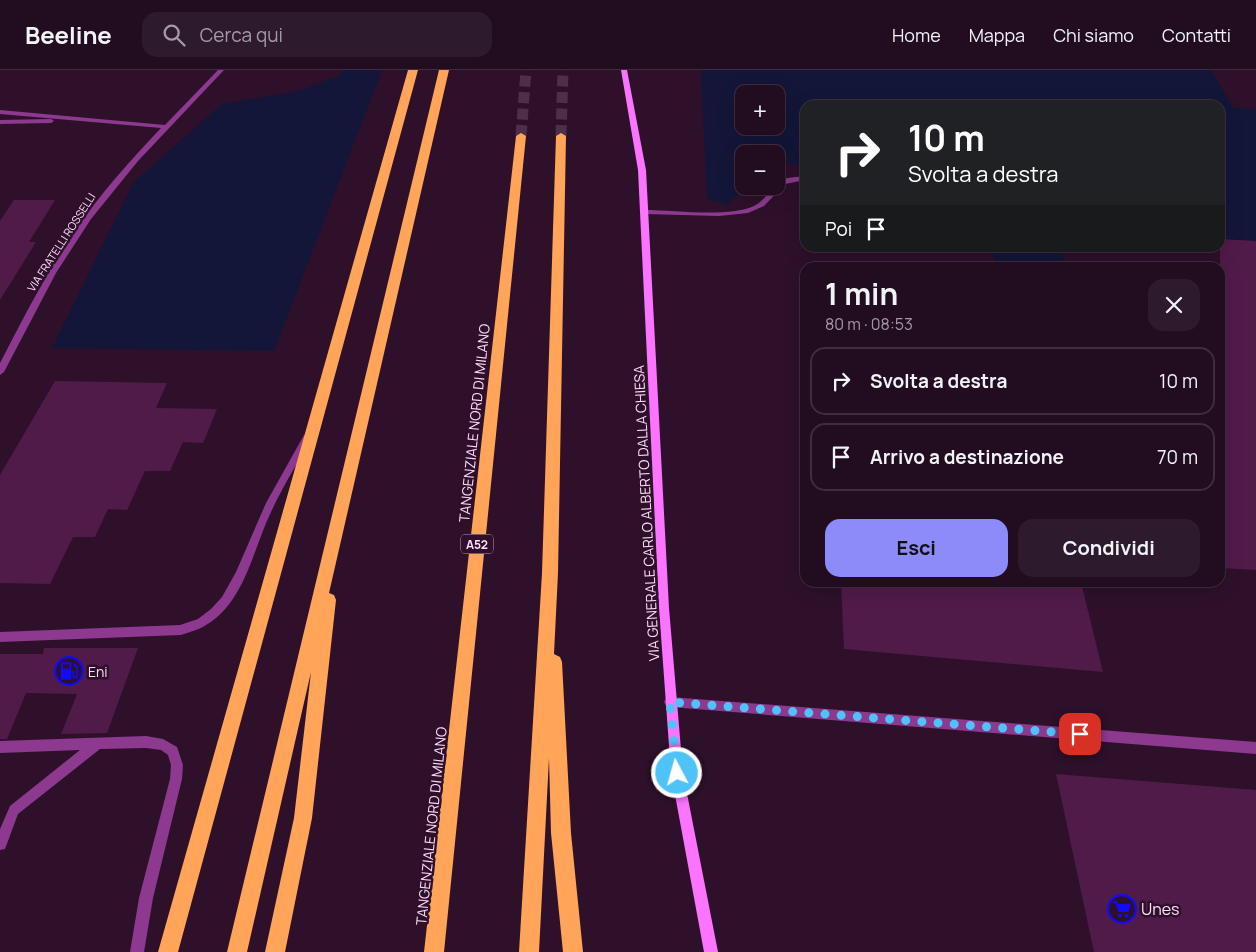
<!DOCTYPE html>
<html lang="it">
<head>
<meta charset="utf-8">
<style>
	body { margin:0; font-family:Manrope,sans-serif; background:#2e1a2d; color:#f1f3f6; height:100vh; display:flex; flex-direction:column; font-size:19px; white-space:nowrap }
	* { box-sizing:border-box; margin:0 }
	p { font-size:16px; color:#a29ba5 }
	.icon { flex:none; width:28px; height:28px; fill:none; stroke:currentColor; stroke-width:2; stroke-linecap:round; stroke-linejoin:round }
	.map { position:relative; flex:1; overflow:hidden }
	.panel { position:absolute; left:800px; top:192px; width:425px; height:325px; display:flex; flex-direction:column; background:#220c20; border-radius:15px; box-shadow:0 5px 20px #0002,0 0 0 1px #3f2c3e }
	.panel>* { flex:none }
	.banner { position:absolute; left:800px; top:30px; width:425px; height:152px; border-radius:15px; box-shadow:0 5px 20px #0002,0 0 0 1px #3f2c3e; background:#202124; color:#fff; overflow:hidden }
	.tools { position:absolute; left:735px; top:15px; display:grid; gap:10px }
	.tools a { display:grid; place-items:center; width:50px; height:50px; border-radius:10px; background:#220c20; box-shadow:0 5px 20px #0002,0 0 0 1px #3f2c3e; font-size:25px }
	.pin { position:absolute; display:grid; place-items:center; width:42px; height:42px; color:#fff; margin:-21px; border-radius:10px; box-shadow:0 2px 8px #0006 }
	.me { position:absolute; width:55px; margin:-28px; rotate:354deg; stroke-linejoin:round; filter:drop-shadow(0 0 4px #0008) }
	.turn { display:flex; align-items:center; gap:18px; height:105px; padding:0 25px; font-size:22px }
	.turn .icon { width:65px; height:65px; stroke-width:2.5 }
	.turn b { display:block; font-size:35px; line-height:42px }
	.then { display:flex; align-items:center; height:48px; padding:0 25px; background:#0003; gap:10px; font-size:19px }
	.round { display:grid; place-items:center; flex:none; width:52px; height:52px; border-radius:15px; background:#2e1a2d }
	.head { display:flex; align-items:center; justify-content:space-between; height:85px; padding:0 25px }
	h1 { font-size:30px; font-weight:700; line-height:38px }
	.button { display:flex; gap:10px; margin-top:auto; padding:10px 25px }
	.button a { flex:1; height:58px; border-radius:15px; background:#8d8afa; color:#111; font-size:20px; font-weight:700; line-height:58px; text-align:center }
	.button a+a { background:#2e1a2d; color:#f1f3f6 }
	ul { padding:0; list-style:none }
	li { display:flex; align-items:center; gap:15px; height:68px; margin:0 10px 8px; padding:0 15px; border:2px solid #3f2c3e; border-radius:15px }
	li div { flex:1 }
	li b { display:block; font-size:19px }
	li em { font-style:normal }
	header { display:flex; align-items:center; gap:30px; box-sizing:border-box; height:70px; padding:0 25px; background:#220c20; border-bottom:1px solid #3f2c3e }
	header strong { font-size:24px }
	nav { display:flex; gap:28px; margin-inline-start:auto; font-size:18px }
	.search { width:350px; height:45px; background:#2e1a2d; display:flex; align-items:center; gap:12px; box-sizing:border-box; padding:0 18px; border-radius:15px; color:#a29ba5; font-size:19px }
	.map>svg:first-child { display:block }
	.green { fill:#131638; fill-rule:evenodd }
	.building { fill:#501b49 }
	.lines { fill:none; stroke-linecap:round; stroke-linejoin:round }
	.highway-tunnel { stroke:#4d2f4a; stroke-width:11; stroke-dasharray:11 5.5; stroke-linecap:butt }
	.lane { fill:#8d398f; fill-rule:evenodd }
	.street { fill:#8d398f; fill-rule:evenodd }
	.secondary { fill:#fa74ff; fill-rule:evenodd }
	.highway { fill:#ffa458; fill-rule:evenodd }
	.route { stroke:#4fc3f7; stroke-width:9; stroke-dasharray:0 16.2 }
	.labels { text-anchor:middle; dominant-baseline:central; stroke-width:5; stroke-linejoin:round; paint-order:stroke }
	.far-street-label { font-size:11px; fill:#ffddfd; stroke:#2e102b }
	.shield { fill:#2e102b; stroke:#c0a0be; stroke-width:1 }
	.shield-label { font-size:12px; font-weight:bold; fill:#ffddfd }
	.street-label { font-size:14px; fill:#ffddfd; stroke:#2e102b }
	.poi-label { font-size:14px; fill:#ffddfd; stroke:#2e102b; text-anchor:start }
	.near-poi-label { font-size:16px; fill:#ffddfd; stroke:#2e102b; text-anchor:start }
</style>
</head>
<body>
<header>
<strong>Beeline</strong>
<div class="search"><svg class="icon" aria-label="search" viewBox="0 0 24 24"><circle cx="10" cy="10" r="6"/><path d="M15 15l6 6"/></svg>Cerca qui</div>
<nav><a>Home</a><a>Mappa</a><a>Chi siamo</a><a>Contatti</a></nav>
</header>
<div class="map">
<svg width="1256" height="882" viewBox="0 0 1256 882">
	<rect width="100%" height="100%" fill="#2e102b"/>
	<path class="green" d="M343,0H382L274,281L52,278L134,112L222,34L298,21L340,5Z
		M701,0H1211L1233,38L1256,39V171L1220,169V35H805V95L788,94L776,97V84H744V116H747L726,135L707,128ZM744,24H776V56H744Z
		M991,178H1060L1067,197H996Z"/>
	<path class="building" d="M14,130H55L29,172H36L0,230V151Z
		M1220,169L1256,171V500L1220,498Z
		M55,311L167,313L156,338L217,339L203,373L183,372L170,401H145L127,440L108,439L95,467H73L50,514L0,513V405Z
		M841,512H1081L1103,602L844,579Z
		M44,578H138L107,663L61,664L77,624L26,623L7,669H0V584H43Z
		M1056,704L1256,720V882H1094Z"/>
	<g class="lines">
		<path class="highway-tunnel" d="M521,66L526,0
			M561,66L563,0"/>
		<path class="lane" d="M805,106V110L785,114L764,136L748,143L719,146L645,144L641,142L645,140C674,140 728,148 754,136C765,131 774,114 782,110C788,107 798,107 805,106Z
			M307,364L312,368C298,392 283,416 271,442C253,479 245,532 206,555C199,560 189,562 181,565L0,572V562L180,555L198,549L211,539L222,527L236,502L266,433L304,365Z
			M670,627L1256,672V684L670,637L666,636L664,632L666,628Z
			M146,666L163,669L177,677L183,695L182,709L153,828L144,882H130L139,828L170,709L171,695L168,685L161,680L146,678L100,679L18,744L5,779L0,780V759L10,736L80,680L0,683V671Z"/>
		<path class="street" d="M218,0H224L138,91L91,149L56,203L4,302L0,305V293C23,249 45,205 73,164C98,126 129,92 161,58L0,44V40L165,55Z
			M0,50L51,49L54,51L51,53L0,54Z"/>
		<path class="secondary" d="M621,0H627L646,100L669,538L683,703L718,882H704L671,703L659,538L638,100Z"/>
		<path class="highway" d="M408,0H418L178,882H158Z
			M439,0H449L329,523L334,525L336,530L312,748L285,882H265L294,748L311,602L247,882H227Z
			M521,63L526,66L444,882H424L516,66Z
			M561,63L566,66L558,503L554,584L560,587L562,592L571,763L583,882H563L551,763L549,688L539,882H519L542,503L556,66Z"/>
	</g>
	<g class="lines">
		<path class="route" d="M677,703L670,632L1080,664"/>
	</g>
	<defs>
		<symbol id="fuel-ring" viewBox="-11 -11 22 22"><circle r="9.5" fill="#2e102b" stroke="#1209ff" stroke-width="1.5"/><path d="M-5.5-6h7V0h2V4h1.3V-2.5L3-4.5l.8-.8L6-3V5H2.5V1h-1V6h-7ZM-4.2-4.7v3.2H.2V-4.7Z" fill="#1209ff"/></symbol>
		<symbol id="supermarket-ring" viewBox="-11 -11 22 22"><circle r="9.5" fill="#2e102b" stroke="#1209ff" stroke-width="1.5"/><path d="M-6-5.5h2.5l.6 2H6L4.5 2H-2.5L-4.4-4H-6ZM-1.5 3.2a1.3 1.3 0 1 0 .1 0ZM3 3.2a1.3 1.3 0 1 0 .1 0Z" fill="#1209ff"/></symbol>
	</defs>
	<g fill-rule="evenodd">
		<use href="#fuel-ring" x="53" y="585" width="32" height="32"/>
		<use href="#supermarket-ring" x="1106" y="823" width="32" height="32"/>
	</g>
	<g class="labels">
		<g class="far-street-label">
			<text transform="translate(61 172) rotate(-57)">VIA FRATELLI ROSSELLI</text>
		</g>
		<rect class="shield" x="461" y="464.5" width="32" height="19" rx="4"/>
		<g class="shield-label">
			<text x="477" y="474">A52</text>
		</g>
		<g class="street-label">
			<text transform="translate(474 353) rotate(-84)">TANGENZIALE NORD DI MILANO</text>
			<text transform="translate(646 443) rotate(-93)">VIA GENERALE CARLO ALBERTO DALLA CHIESA</text>
			<text transform="translate(431 756) rotate(-84)">TANGENZIALE NORD DI MILANO</text>
		</g>
		<g class="poi-label">
			<text x="88" y="601">Eni</text>
		</g>
		<g class="near-poi-label">
			<text x="1141" y="839">Unes</text>
		</g>
	</g>
</svg>
<div class="tools">
<a>+</a>
<a>−</a>
</div>
<div class="pin" style="left:1080px;top:664px;background:#d93025"><svg class="icon" aria-label="arrive" viewBox="0 0 24 24"><path d="M6 21V4h12l-3 4 3 4H6"/></svg></div>
<svg class="me" style="left:677px;top:703px" viewBox="-20 -20 40 40"><circle r="17" fill="#4fc3f7" stroke="#fff" stroke-width="3"/><path d="M0-11L8 9 0 5-8 9z" fill="#fff"/></svg>
<div class="banner">
<div class="turn"><svg class="icon" aria-label="right" viewBox="0 0 24 24"><path d="M7 20v-9h11M14 6l5 5-5 5"/></svg><div><b>10 m</b>Svolta a destra</div></div>
<div class="then">Poi<svg class="icon" aria-label="arrive" viewBox="0 0 24 24"><path d="M6 21V4h12l-3 4 3 4H6"/></svg></div>
</div>
<section class="panel">
<div class="head"><div><h1>1 min</h1><p>80 m · 08:53</p></div><a class="round"><svg class="icon" aria-label="close" viewBox="0 0 24 24"><path d="M6 6l12 12M18 6L6 18"/></svg></a></div>
<ul>
<li><svg class="icon" aria-label="right" viewBox="0 0 24 24"><path d="M7 20v-9h11M14 6l5 5-5 5"/></svg><div><b>Svolta a destra</b></div><em>10 m</em></li>
<li><svg class="icon" aria-label="arrive" viewBox="0 0 24 24"><path d="M6 21V4h12l-3 4 3 4H6"/></svg><div><b>Arrivo a destinazione</b></div><em>70 m</em></li>
</ul>
<div class="button"><a>Esci</a><a>Condividi</a></div>
</section>
</div>
</body>
</html>
